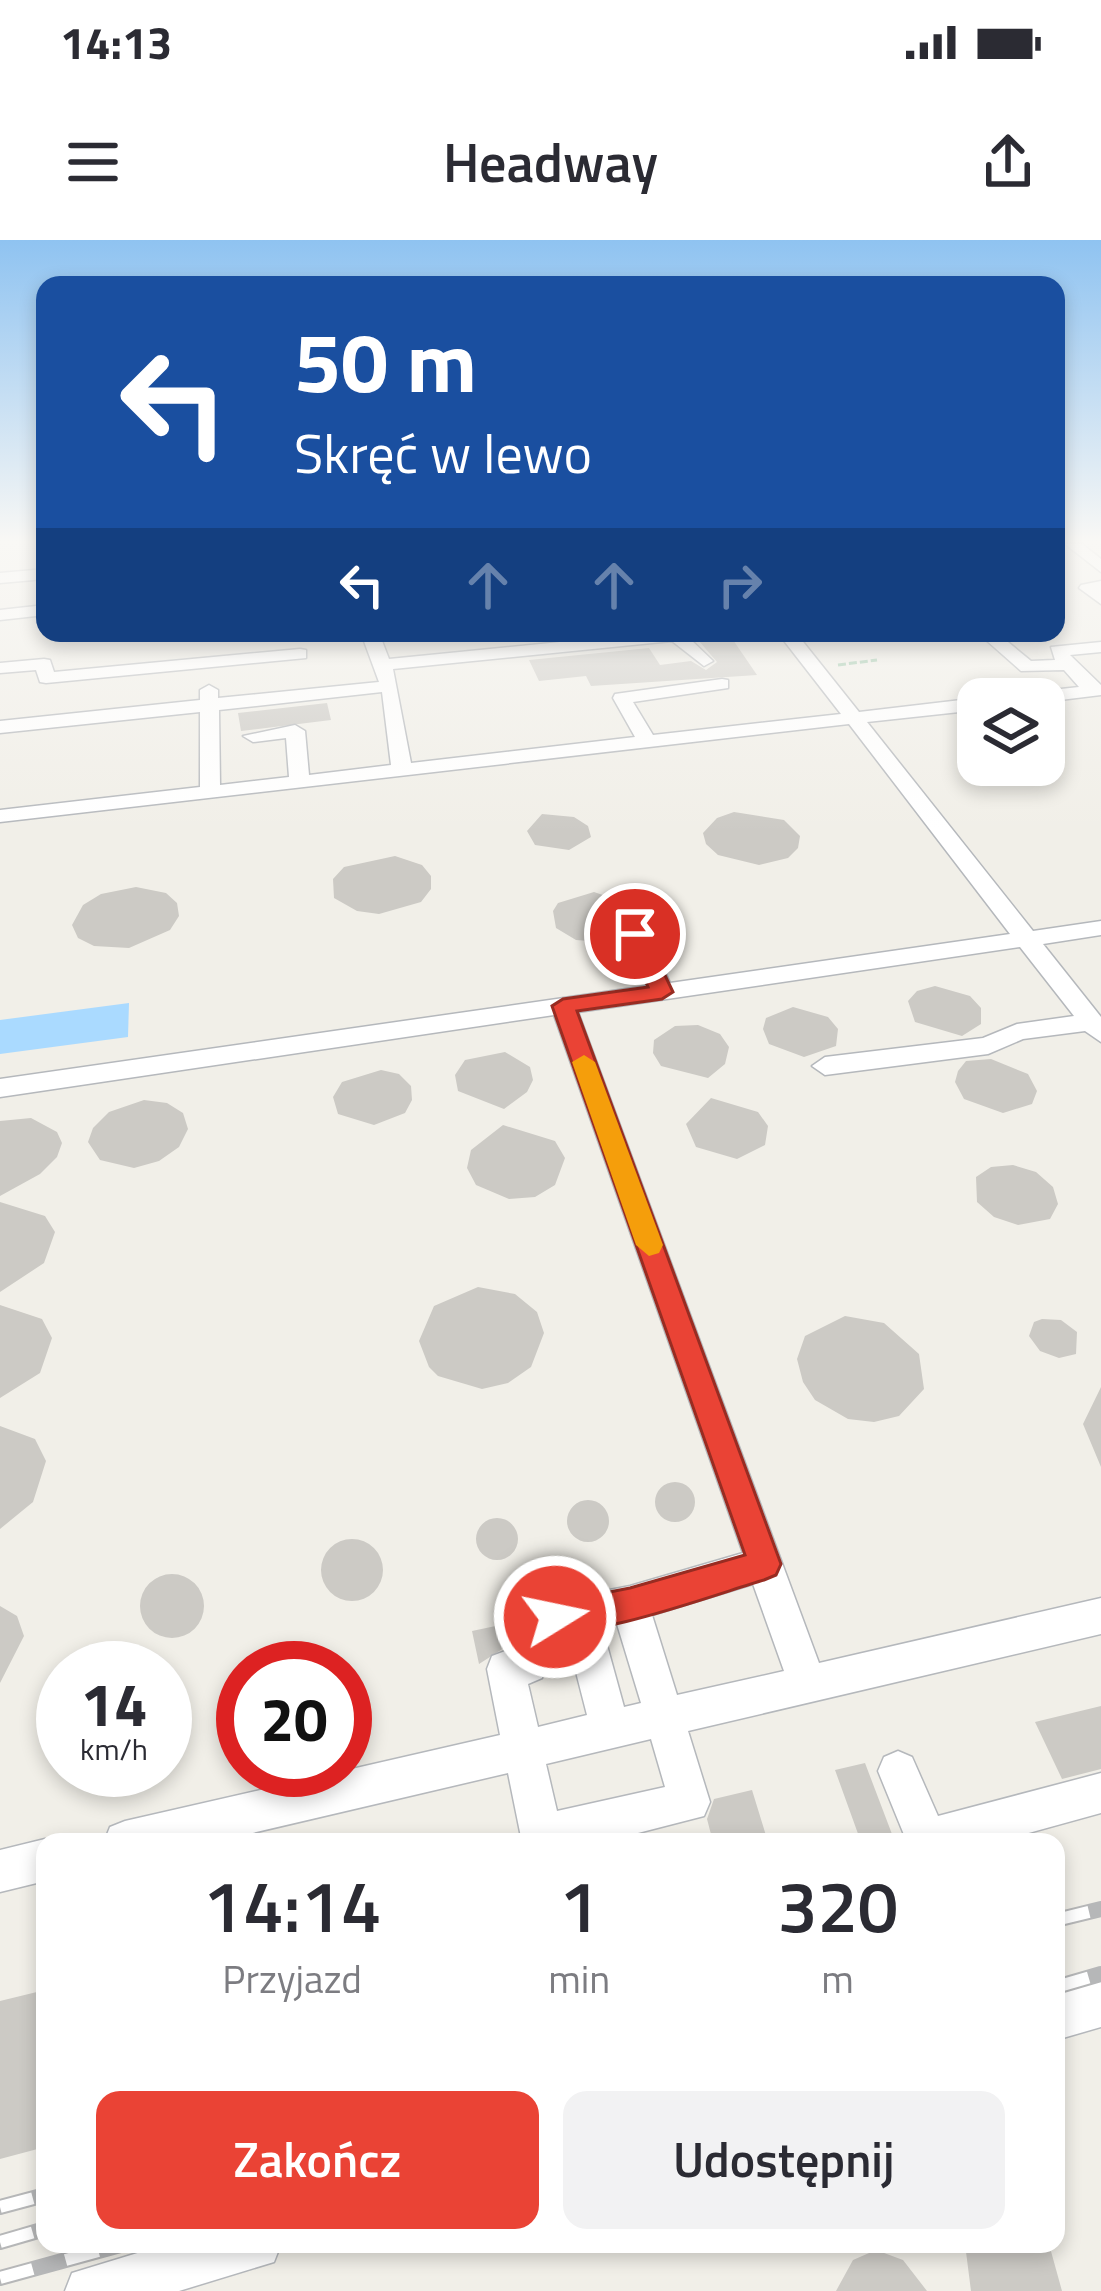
<!DOCTYPE html>
<html lang="pl">
<head>
<meta charset="utf-8">
<style>
	body { margin:0; font-family:"Titillium Web",sans-serif; background:#f2f2f3; color:#2b2b33; height:100vh; display:flex; flex-direction:column; font-size:45px; white-space:nowrap }
	* { box-sizing:border-box; margin:0 }
	p { font-size:39px; color:#7c7c81 }
	.icon { flex:none; width:66px; height:66px; fill:none; stroke:currentColor; stroke-width:2; stroke-linecap:round; stroke-linejoin:round }
	.map { position:relative; flex:1; overflow:hidden }
	.side { position:absolute; left:36px; top:1593px; width:1029px; height:420px; display:flex; flex-direction:column; background:#fff; border-radius:24px; box-shadow:0 6px 18px #0003 }
	.side>* { flex:none }
	.hud { position:absolute; left:36px; top:36px; width:1029px; height:366px; border-radius:24px; box-shadow:0 6px 18px #0003; background:#1a4fa0; color:#fff; overflow:hidden }
	.buttons { position:absolute; left:957px; top:438px; display:grid; gap:24px }
	.buttons a { display:grid; place-items:center; width:108px; height:108px; border-radius:24px; background:#fff; box-shadow:0 6px 18px #0003; font-size:60px }
	.speed { position:absolute; left:36px; top:1401px; display:flex; gap:24px; font-size:60px; font-weight:700; text-align:center }
	.speed>* { display:grid; place-content:center; width:156px; height:156px; border-radius:50%; background:#fff; box-shadow:0 6px 18px #0003; line-height:1 }
	.speed small { font-size:30px; font-weight:400 }
	.speed .limit { border:18px solid #d22; background:#fff; color:#111 }
	.pin { position:absolute; display:grid; place-items:center; width:102px; height:102px; color:#fff; margin:-51px; border:6px solid #fff; border-radius:50%; box-shadow:0 3px 12px #0007 }
	.me { position:absolute; width:132px; margin:-66px; rotate:80deg; stroke-linejoin:round; filter:drop-shadow(0 0 9px #0008) }
	.turn { display:flex; align-items:center; gap:42px; height:252px; padding:0 60px; font-size:54px }
	.turn .icon { width:156px; height:156px; stroke-width:2.5 }
	.turn b { display:block; font-size:84px; line-height:102px }
	.lanes { display:flex; align-items:center; height:114px; padding:0 60px; background:#0003; justify-content:center; gap:60px; direction:ltr }
	.lanes .off { opacity:.35 }
	.eta { display:flex; justify-content:space-evenly; align-items:center; height:204px; text-align:center }
	.eta b { font-size:72px; font-weight:600; line-height:84px }
	.primary-button { display:flex; gap:24px; margin-top:auto; padding:24px 60px }
	.primary-button a { flex:1; height:138px; border-radius:24px; background:#ea4335; color:#fff; font-size:48px; font-weight:600; line-height:138px; text-align:center }
	.primary-button a+a { background:#f2f2f3; color:#2b2b33 }
	.status { display:flex; justify-content:space-between; align-items:center; height:84px; padding:0 60px; background:#fff; direction:ltr }
	.status svg { height:33px; fill:currentColor }
	header { display:flex; justify-content:space-between; align-items:center; height:156px; padding:0 60px; background:#fff; font-size:54px; font-weight:600 }
	.map>svg:first-child { display:block }
	.water { fill:#aadaff }
	.building { fill:#cccac5 }
	.lines { fill:none; stroke-linecap:round; stroke-linejoin:round }
	.minor-casing { stroke:#b5b8bc; stroke-width:3 }
	.path { stroke:#9cc7a9; stroke-width:3; stroke-dasharray:8 3; stroke-linecap:butt }
	.minor { fill:#fff; fill-rule:evenodd }
	.rail-casing { stroke:#b6b7b8; stroke-width:16 }
	.rail { stroke:#fff; stroke-width:12; stroke-dasharray:34; stroke-linecap:butt }
	.route { fill:#ea4335; stroke:#982c22; stroke-width:3 }
	.slow { fill:#f59e0b }
</style>
</head>
<body>
<div class="status"><b>14:13</b><svg viewBox="0 0 49 12"><path d="M0 12V9h3v3zM5 12V6h3v6zM10 12V3h3v9zM15 12V0h3v12zM26 1h20v11H26zM47 4h2v5h-2z"/></svg></div>
<header><svg class="icon" aria-label="menu" viewBox="0 0 24 24"><path d="M4 6h16M4 12h16M4 18h16"/></svg>Headway<svg class="icon" aria-label="share" viewBox="0 0 24 24"><path d="M12 15V3M7 8l5-5 5 5M5 13v7h14v-7"/></svg></header>
<div class="map">
<svg width="1101" height="2051" viewBox="0 0 1101 2051">
	<rect width="100%" height="100%" fill="#f1efe8"/>
	<path class="water" d="M129,763L128,797L0,814V780Z"/>
	<path class="building" d="M729,394L757,435L591,446L586,436L539,441L529,420L649,408L660,425L691,421L706,430L717,422L699,401Z
		M327,463L331,480L241,491L238,473Z
		M734,572L784,580L800,596L798,608L788,618L759,625L718,615L706,604L703,593L717,578Z
		M542,574L574,577L588,586L591,597L569,610L535,605L527,591Z
		M395,616L422,625L431,636V649L421,662L379,674L357,671L334,658L333,639L344,627Z
		M136,647L166,653L177,663L179,676L170,690L129,708L94,706L78,698L72,685L83,665L101,654Z
		M594,652L629,664L634,683L619,697L603,702L576,700L556,688L553,671L558,663Z
		M935,746L970,756L981,768V784L962,796L915,782L908,761L917,751Z
		M793,767L828,777L838,789L836,806L804,817L769,804L763,789L766,778Z
		M675,786L698,785L720,794L729,807L725,824L708,838L661,826L653,813L654,800Z
		M505,812L530,827L533,840L527,852L504,869L458,851L455,835L465,820Z
		M991,819L1028,834L1037,851L1032,864L1003,873L964,859L955,842L958,831L966,821Z
		M381,830L399,834L411,846L412,860L405,873L374,885L338,874L333,857L342,842Z
		M711,858L758,872L768,886L765,905L737,919L696,907L686,884Z
		M144,860L167,863L183,873L188,889L179,907L159,921L134,928L100,920L88,902L93,888L109,872Z
		M31,878L57,892L62,903L57,917L40,934L0,956V881Z
		M503,885L555,901L565,918L555,945L535,957L509,959L476,945L467,928L471,910Z
		M1013,925L1036,932L1053,947L1058,964L1050,979L1018,985L994,977L977,962L976,937L991,927Z
		M0,962L45,976L55,992L44,1023L0,1052Z
		M478,1047L515,1054L537,1072L544,1093L531,1127L508,1143L482,1149L438,1136L429,1127L419,1101L434,1066Z
		M0,1065L42,1079L52,1098L40,1133L0,1158Z
		M845,1076L884,1083L919,1114L924,1149L899,1176L874,1182L848,1179L815,1160L803,1142L797,1119L805,1096Z
		M1042,1079L1061,1080L1077,1092L1076,1114L1059,1118L1040,1111L1029,1096L1034,1082Z
		M1101,1147V1227L1083,1184Z
		M0,1186L35,1199L46,1221L33,1262L0,1289Z
		M655 1262a20 20 0 1 1 40 0a20 20 0 1 1-40 0Z
		M567 1281a21 21 0 1 1 42 0a21 21 0 1 1-42 0Z
		M476 1299a21 21 0 1 1 42 0a21 21 0 1 1-42 0Z
		M321 1330a31 31 0 1 1 62 0a31 31 0 1 1-62 0Z
		M140 1366a32 32 0 1 1 64 0a32 32 0 1 1-64 0Z
		M0,1366L17,1376L24,1396L0,1443Z
		M505,1384L507,1406L479,1424L472,1391Z
		M1101,1466V1529L1062,1539L1035,1482Z
		M865,1523L895,1602H861L835,1530Z
		M752,1550L768,1602H713L707,1579L714,1559Z
		M45,1750V1907L0,1919V1761Z
		M965,2004H1049L1062,2051H971Z
		M876,2010L903,2020L927,2051H836L853,2020Z"/>
	<g class="lines">
		<defs>
			<path id="minor" d="M1065,304H1082L1101,319V332Z
				M45,329V339L0,343V333Z
				M1101,341V364L1079,348L1081,345Z
				M45,365V375L0,380V370Z
				M361,393H379L389,419L650,393H711L690,399L713,421L704,426L672,401L393,429L411,523L635,497L613,458L615,454L722,439L728,440V448L633,462L653,495L841,474L778,393H796L859,472L978,458L980,459L978,470L867,482L1033,691L1101,681V695L1043,704L1101,777V802L1085,791L1023,799L988,814L825,835L812,826L825,817L983,798L1017,784L1074,776L1020,707L578,772L819,1423L1101,1358V1394L688,1491L710,1562L704,1576L603,1602H522L508,1533L214,1602H104L110,1587L125,1581L500,1495L487,1429L492,1416L511,1409L518,1368L630,1346L743,1313L554,775L0,857V839L647,746L623,694L635,687L647,694L670,743L1010,694L849,484L0,582V570L200,547V472L0,493V481L200,460V450L209,445L218,450V458L379,442ZM382,452L391,525L309,535L305,491L295,485L243,496L253,502L286,498L289,537L220,545L219,470ZM753,1344L784,1431L677,1455L652,1375ZM617,1384L641,1463L624,1467L602,1387ZM566,1393L587,1475L538,1487L528,1444L542,1438L549,1396ZM651,1499L665,1547L557,1571L546,1524Z
				M978,393H997L1031,421L1055,420L1051,407L1101,402V412L1070,415L1101,445V455L1044,462L1015,459L1024,453L1079,447L1064,430L1021,431Z
				M300,409L306,410V418L46,443L40,442L36,430L0,433V423L44,419L50,420L54,432Z
				M898,1511L912,1517L938,1576L1101,1533V1573L996,1602H907L878,1531L884,1517Z
				M45,1599L52,1602H45V1641L0,1652V1610Z
				M1101,1741V1787L1056,1800V1754Z
				M167,2004H281L274,2022L179,2051H65L72,2033Z"/>
		</defs>
		<use href="#minor" class="minor-casing"/>
		<path class="path" d="M838,425L877,420"/>
		<use href="#minor" class="minor"/>
		<defs>
			<path id="rail" d="M1056,1680L1101,1669
				M1056,1747L1101,1734
				M0,1967L45,1955
				M0,2002L45,1989
				M0,2038L124,2004"/>
		</defs>
		<use href="#rail" class="rail-casing"/>
		<use href="#rail" class="rail"/>
	</g>
	<linearGradient id="sky" x2="0" y2="1"><stop stop-color="#8fc3f1"/><stop offset="0.51" stop-color="#f9f8f5"/><stop offset="1" stop-color="#f9f8f5" stop-opacity="0"/></linearGradient>
	<rect width="1101" height="591" fill="url(#sky)"/>
	<path class="route" d="M628,689H643L673,752L662,759L577,771L781,1324L776,1335L764,1340C719,1353 583,1404 543,1388L538,1377L543,1365L630,1348L745,1315L552,766L563,759L648,747L625,694Z"/>
	<path class="slow" d="M584,815L595,822L663,1005L659,1013L649,1016L636,1005L572,822Z"/>
</svg>
<div class="buttons">
<a><svg class="icon" aria-label="layers" viewBox="0 0 24 24"><path d="M12 4l9 5-9 5-9-5zM3 14l9 5 9-5"/></svg></a>
</div>
<div class="speed"><div>14<small>km/h</small></div><div class="limit">20</div></div>
<div class="pin" style="left:635px;top:694px;background:#d93025"><svg class="icon" aria-label="arrive" viewBox="0 0 24 24"><path d="M6 21V4h12l-3 4 3 4H6"/></svg></div>
<svg class="me" style="left:555px;top:1377px" viewBox="-20 -20 40 40"><circle r="17" fill="#ea4335" stroke="#fff" stroke-width="3"/><path d="M0-11L8 9 0 5-8 9z" fill="#fff"/></svg>
<div class="hud">
<div class="turn"><svg class="icon" aria-label="left" viewBox="0 0 24 24"><path d="M17 20v-9H6M10 6l-5 5 5 5"/></svg><div><b>50 m</b>Skręć w lewo</div></div>
<div class="lanes"><svg class="icon" aria-label="left" viewBox="0 0 24 24"><path d="M17 20v-9H6M10 6l-5 5 5 5"/></svg><svg class="icon off" aria-label="ahead" viewBox="0 0 24 24"><path d="M12 20V5M6 11l6-6 6 6"/></svg><svg class="icon off" aria-label="ahead" viewBox="0 0 24 24"><path d="M12 20V5M6 11l6-6 6 6"/></svg><svg class="icon off" aria-label="right" viewBox="0 0 24 24"><path d="M7 20v-9h11M14 6l5 5-5 5"/></svg></div>
</div>
<section class="side">
<div class="eta">
<div><b>14:14</b><p>Przyjazd</p></div>
<div><b>1</b><p>min</p></div>
<div><b>320</b><p>m</p></div>
</div>
<div class="primary-button"><a>Zakończ</a><a>Udostępnij</a></div>
</section>
</div>
</body>
</html>
